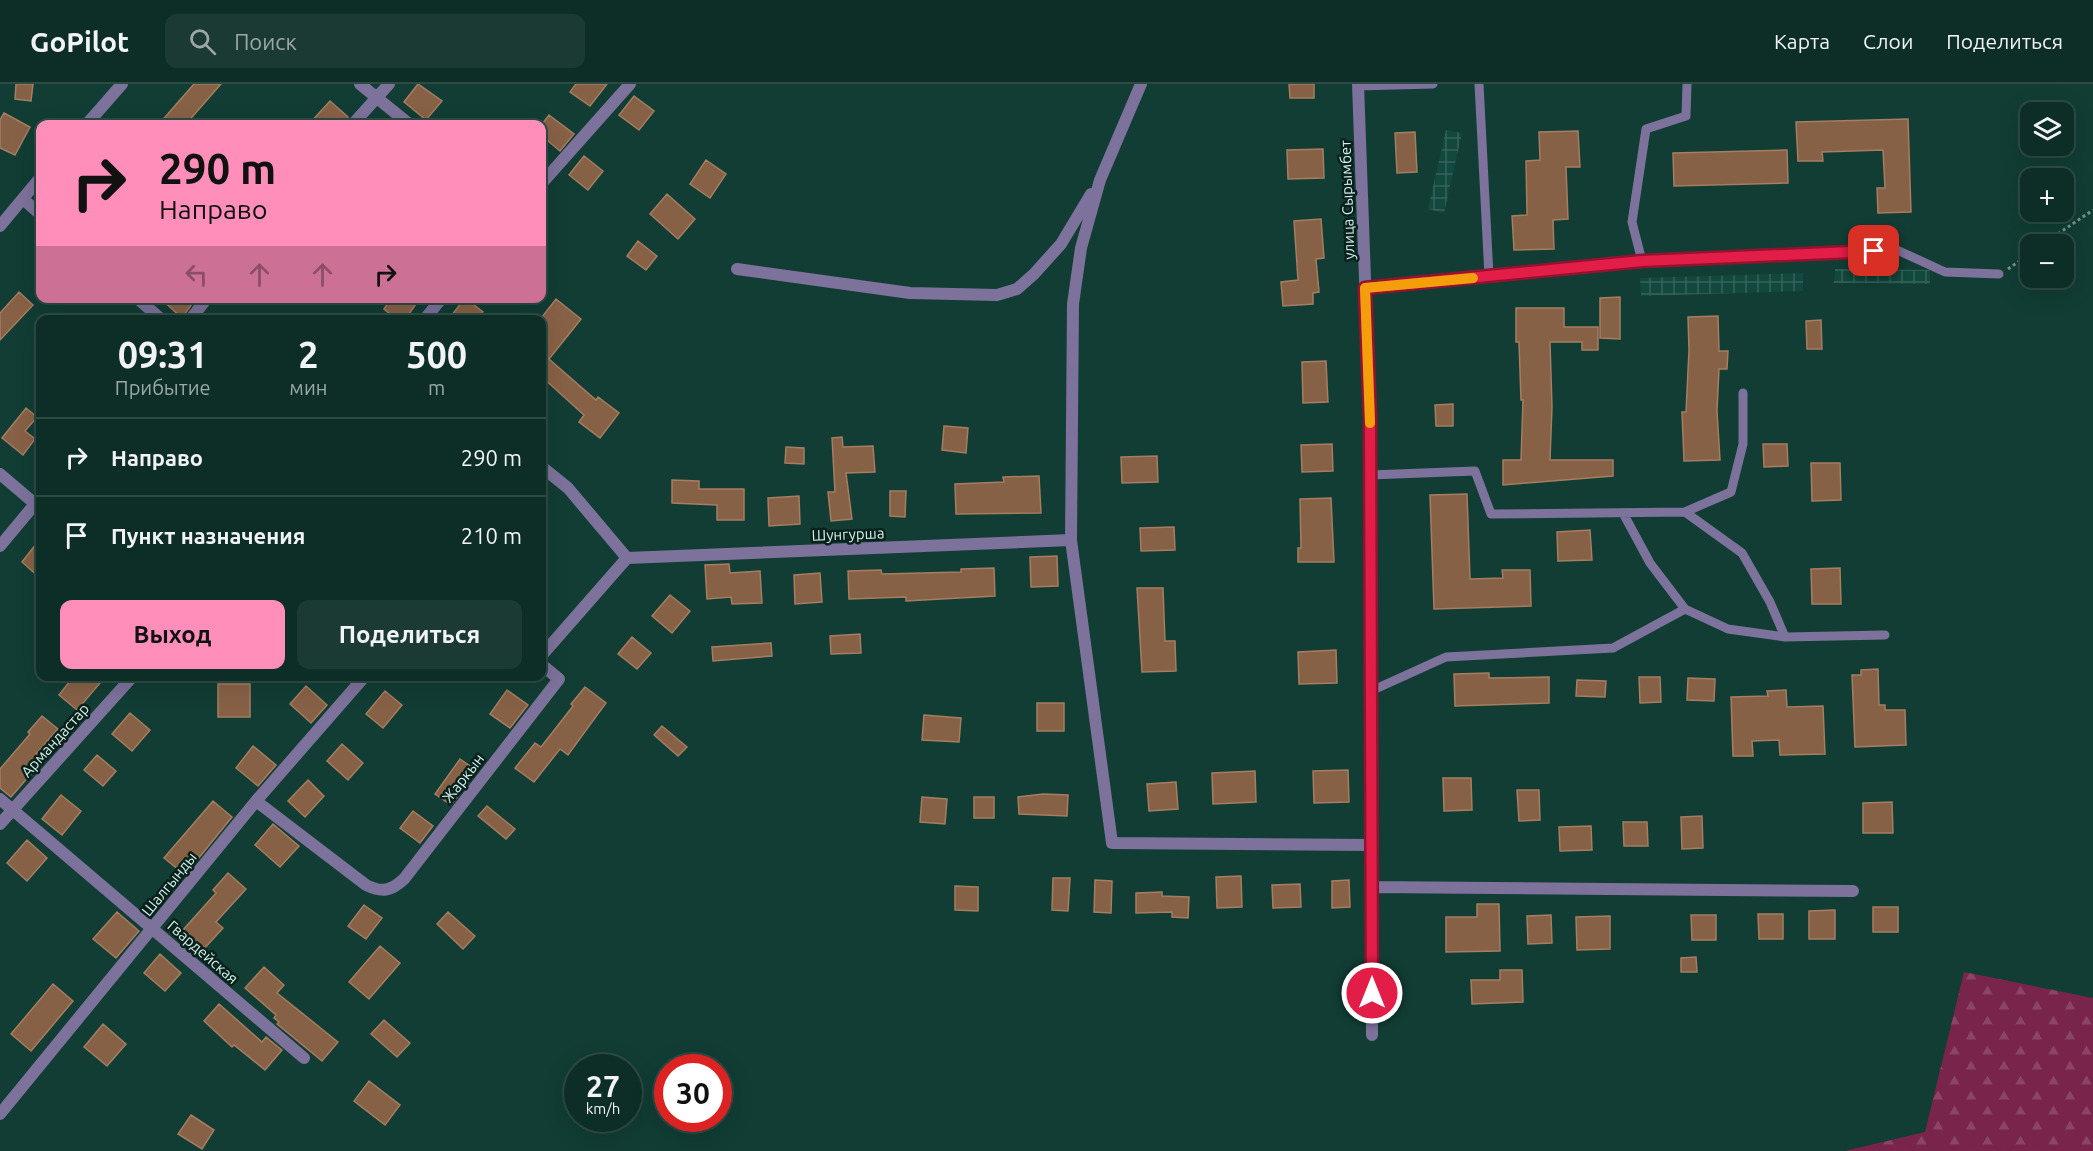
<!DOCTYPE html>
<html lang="ru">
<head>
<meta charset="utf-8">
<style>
	body { margin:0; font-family:Ubuntu,sans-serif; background:#1b3a33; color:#f1f3f6; height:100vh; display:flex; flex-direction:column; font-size:22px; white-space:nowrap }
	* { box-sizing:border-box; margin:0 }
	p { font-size:20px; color:#9aa8a7 }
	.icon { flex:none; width:33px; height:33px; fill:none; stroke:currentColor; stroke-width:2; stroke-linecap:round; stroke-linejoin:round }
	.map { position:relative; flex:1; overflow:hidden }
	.drawer { position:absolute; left:36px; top:231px; width:510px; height:366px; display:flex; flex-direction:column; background:#0d2e27; border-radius:12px; box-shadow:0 6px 24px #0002,0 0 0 2px #2d4a44 }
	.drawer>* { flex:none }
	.banner { position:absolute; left:36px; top:36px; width:510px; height:183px; border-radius:12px; box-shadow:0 6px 24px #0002,0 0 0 2px #2d4a44; background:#ff8ebb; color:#111; overflow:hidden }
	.tools { position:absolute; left:2020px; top:18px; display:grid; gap:12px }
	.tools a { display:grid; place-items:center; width:54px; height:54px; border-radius:12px; background:#0d2e27; box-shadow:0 6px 24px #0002,0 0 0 2px #2d4a44; font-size:30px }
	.speed { position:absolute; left:564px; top:970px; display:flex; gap:12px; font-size:30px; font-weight:700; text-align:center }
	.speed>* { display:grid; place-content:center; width:78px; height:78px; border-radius:50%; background:#0d2e27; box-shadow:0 6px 24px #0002,0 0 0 2px #2d4a44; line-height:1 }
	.speed small { font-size:15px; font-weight:400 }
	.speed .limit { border:9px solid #d22; background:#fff; color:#111 }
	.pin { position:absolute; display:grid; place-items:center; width:51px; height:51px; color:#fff; margin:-26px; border-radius:12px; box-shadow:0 3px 9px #0006 }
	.me { position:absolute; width:66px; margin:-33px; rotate:0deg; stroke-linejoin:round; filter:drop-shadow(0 0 4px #0008) }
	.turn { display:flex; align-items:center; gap:21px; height:126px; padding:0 24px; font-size:27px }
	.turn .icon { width:78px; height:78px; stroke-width:2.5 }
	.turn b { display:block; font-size:42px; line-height:51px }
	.lanes { display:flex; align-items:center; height:57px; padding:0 24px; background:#0003; justify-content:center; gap:30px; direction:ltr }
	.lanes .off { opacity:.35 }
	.eta { display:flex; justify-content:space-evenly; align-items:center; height:102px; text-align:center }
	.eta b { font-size:36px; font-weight:700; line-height:42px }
	.cta { display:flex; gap:12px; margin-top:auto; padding:12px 24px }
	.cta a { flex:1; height:69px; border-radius:12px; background:#ff8ebb; color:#111; font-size:24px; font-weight:700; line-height:69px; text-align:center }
	.cta a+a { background:#1b3a33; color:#f1f3f6 }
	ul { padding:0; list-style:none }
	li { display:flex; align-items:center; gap:18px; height:78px; padding:0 24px; border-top:2px solid #2d4a44 }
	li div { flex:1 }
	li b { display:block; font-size:22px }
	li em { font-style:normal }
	header { display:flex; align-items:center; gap:36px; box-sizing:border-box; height:84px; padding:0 30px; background:#0d2e27; border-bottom:2px solid #2d4a44 }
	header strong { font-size:28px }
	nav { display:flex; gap:33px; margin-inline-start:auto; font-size:21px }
	.search { width:420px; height:54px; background:#1b3a33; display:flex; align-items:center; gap:15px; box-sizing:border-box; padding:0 21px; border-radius:12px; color:#9aa8a7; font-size:22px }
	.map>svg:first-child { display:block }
	.industrial { fill:url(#industrial-grid) }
	.forest { fill:url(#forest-firs) }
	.building { fill:#876146; stroke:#a57d61; stroke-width:1.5 }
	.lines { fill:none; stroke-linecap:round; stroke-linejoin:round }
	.path { stroke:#6f948b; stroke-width:3; stroke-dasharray:3 3; stroke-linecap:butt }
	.service { stroke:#7c729b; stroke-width:9 }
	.minor { stroke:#7c729b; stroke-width:12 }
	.tertiary { stroke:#7c729b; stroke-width:12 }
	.route-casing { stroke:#92132f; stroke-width:15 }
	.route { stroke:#e11d48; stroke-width:10 }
	.slow { stroke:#f59e0b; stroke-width:10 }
	.labels { text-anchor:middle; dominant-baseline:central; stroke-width:5; stroke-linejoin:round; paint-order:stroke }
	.street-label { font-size:15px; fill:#d3f0e8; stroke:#09211c }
</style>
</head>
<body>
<header>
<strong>GoPilot</strong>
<div class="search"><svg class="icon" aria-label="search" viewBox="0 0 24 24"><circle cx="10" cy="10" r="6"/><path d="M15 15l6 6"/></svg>Поиск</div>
<nav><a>Карта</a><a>Слои</a><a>Поделиться</a></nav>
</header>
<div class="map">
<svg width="2093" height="1067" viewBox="0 0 2093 1067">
	<defs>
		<pattern id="industrial-grid" width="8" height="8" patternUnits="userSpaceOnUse" patternTransform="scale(1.5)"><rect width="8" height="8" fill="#12483d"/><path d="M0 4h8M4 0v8" fill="none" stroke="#346359"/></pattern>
		<pattern id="forest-firs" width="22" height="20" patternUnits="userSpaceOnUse" patternTransform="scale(1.5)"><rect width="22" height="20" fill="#78244b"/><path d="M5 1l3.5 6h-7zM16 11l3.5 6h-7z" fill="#8a4465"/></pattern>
	</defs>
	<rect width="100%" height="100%" fill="#113d34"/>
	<path class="industrial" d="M1446,46L1462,49L1444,129L1428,125Z
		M1835,185L1930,186V200L1834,199Z
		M1803,189V207L1641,212L1640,194Z"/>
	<path class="forest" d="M1964,888L2093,914V1067H1845L1925,1048Z"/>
	<path class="building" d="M16,0H33L31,17L15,15Z
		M194,0H221L186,40H159Z
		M418,0L442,17L426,36L404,18Z
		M576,0H607L590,22L570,8Z
		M1289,0H1314V14H1290Z
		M634,12L654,27L639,46L619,31Z
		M330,17L348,33L345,40H309Z
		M4,29L30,43L15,71L0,64V36Z
		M549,31L574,50L560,67L542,52V40Z
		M1908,35L1911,128L1878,129L1877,104H1885L1883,66L1822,68L1823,77H1798L1796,38Z
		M1578,47L1580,83H1566L1568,135L1553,136L1554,165L1514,166L1512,132L1527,131L1526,77L1540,76L1539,48Z
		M1415,48L1417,88L1397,89L1395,49Z
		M1323,65L1324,94L1288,95L1287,66Z
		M1787,66L1788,99L1674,102L1673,69Z
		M584,72L603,87L588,106L569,91Z
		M706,76L726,90L710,114L690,100Z
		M667,110L695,135L678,155L650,130Z
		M1321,135L1324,174L1316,175L1319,208L1313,209V220L1283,222L1281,198L1298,196L1294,137Z
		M638,157L657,172L646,186L627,172Z
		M19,208L33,221L0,256V229Z
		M1620,213V255L1600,254V214Z
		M160,214H196L182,234Z
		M391,214H420L405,236H397L384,225Z
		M465,214L483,228L477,236H448Z
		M556,215L581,235L549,275L596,316L598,313L619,329L600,354L579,338L584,331L542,293V233Z
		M1516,224H1564V243H1598V266H1582V258H1550L1552,323L1550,376H1613V392L1503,401V376H1521L1523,316H1521L1519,258H1516Z
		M1718,232L1719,267H1728L1727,285H1719L1717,327L1720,376L1684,377L1682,328H1686L1689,266L1688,233Z
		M1821,236L1822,265H1807L1806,237Z
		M1326,277L1328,318L1303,319L1302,278Z
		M1453,320V342H1436L1435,321Z
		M26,324L37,333L25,347L35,355L23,371L2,354Z
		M944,342L968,344L966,369L942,366Z
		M842,353L843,363L873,362L875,388L846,389L852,435L831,437L828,408H835L832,354Z
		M1332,360L1333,387L1302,388L1301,361Z
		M1763,360H1787L1788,382L1764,383Z
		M786,363L804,364V380L785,379Z
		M1157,372L1158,398L1122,399L1121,373Z
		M1811,379H1840L1841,416L1812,417Z
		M1039,392L1041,429L956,430L955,400L1004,398L1003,393Z
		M672,396L699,397V405H744V436H717V421L672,419Z
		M890,407H906L905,433L890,432Z
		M1467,410L1470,495L1503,494L1502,486H1530L1531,522L1434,525L1430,411Z
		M799,412L800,440L769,442L768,414Z
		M1331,414L1334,478H1298V464H1301L1300,415Z
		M1174,443L1175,466L1141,467L1140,444Z
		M1590,446L1592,476L1558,477L1557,448Z
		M40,455V494L22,478Z
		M1057,472L1058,502L1031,503L1030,473Z
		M729,480L730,489L760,487L762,519L732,520L731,513L707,515L705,481Z
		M994,484L995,512L906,517V513L849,515L848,487L881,486L882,490L961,488V485Z
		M1840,484L1841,520H1812L1811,485Z
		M820,489L822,518L795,520L794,491Z
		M1137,504H1163L1165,557H1175L1176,587L1142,588Z
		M670,511L690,527L672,549L652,532Z
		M860,550L861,569L831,570L830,552Z
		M632,553L651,569L637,585L618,570Z
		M771,559L772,572L713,577L712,563Z
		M1336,566L1337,599L1299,600L1298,568Z
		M1878,585L1879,621H1885V626H1905L1906,661L1855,663L1852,591H1861V586Z
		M1489,589V594L1549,593V619L1455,622L1454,590Z
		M74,592H106L77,626L59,611Z
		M1639,593H1660L1661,618L1640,619Z
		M1688,594L1715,595L1714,617L1687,616Z
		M1577,596L1606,597L1605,613L1576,612Z
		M218,600H250V633H218Z
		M306,602L327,621L311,639L290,620Z
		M585,603L606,619L568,671L560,665L534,698L515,684L535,659L541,663L573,622L571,620Z
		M507,606L528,621L510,644L490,630Z
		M1786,606L1787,623L1823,622L1825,670L1780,671L1779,656L1752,657L1753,672H1733L1731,613L1768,612L1767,607Z
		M385,607L402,621L383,644L366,630Z
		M1037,619H1064V647H1037Z
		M130,629L150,646L132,667L112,650Z
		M924,631L961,634L959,658L922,656Z
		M42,632L58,645L36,670L43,676L11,713L0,704V685L30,650L28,648Z
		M662,642L687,663L678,672L654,651Z
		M342,660L363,679L348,696L327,677Z
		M253,662L276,681L258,702L236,684Z
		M97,671L116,687L103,702L84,686Z
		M460,675L477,687L451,721L435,710Z
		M1348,686L1349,718L1314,719L1313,687Z
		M1255,687L1256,718L1213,720L1212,689Z
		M1443,694H1471L1472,726L1444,727Z
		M308,696L324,712L305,733L288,717Z
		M1176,698L1178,725L1149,727L1147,700Z
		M1517,706H1539L1540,736L1519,737Z
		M1043,710L1068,711L1067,732L1019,730L1018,713Z
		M61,711L81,727L62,751L42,735Z
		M922,713L947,715L945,740L920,738Z
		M974,713H994V734H974Z
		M213,717L232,733L185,791L164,774Z
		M1892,718L1893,749H1863V719Z
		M487,722L515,745L506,755L478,732Z
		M413,727L433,742L420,759L400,744Z
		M1702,732L1703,764L1682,765L1681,733Z
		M1623,738H1647L1648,762H1624Z
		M273,740L299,762L280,783L255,761Z
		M1591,742L1592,766L1560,767L1559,743Z
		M27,756L47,774L27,797L7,779Z
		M228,789L246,805L216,838L223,844L203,866L182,847L216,809L213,806Z
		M1241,792L1242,823L1217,824L1216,793Z
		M1053,794H1070L1068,827L1052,826Z
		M1095,796L1112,797L1111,829L1094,828Z
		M1349,796L1350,823L1332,824V797Z
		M1300,800L1301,823L1273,824L1272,801Z
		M955,802L978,803V827L955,826Z
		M1162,808V812L1189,813L1188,834L1172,833V828L1136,829V809Z
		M1477,820H1499L1500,867L1446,868V833H1477Z
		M364,821L382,834L366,855L348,842Z
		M1873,823H1898V848H1873Z
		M1835,826V855H1809V827Z
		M117,828L139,847L116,874L93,855Z
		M448,828L475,852L463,865L437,840Z
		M1758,830H1783V855H1759Z
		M1551,831L1552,859L1528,860L1527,832Z
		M1691,831H1716V856H1692Z
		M1610,832V865L1577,866L1576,833Z
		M380,862L400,879L369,915L349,898Z
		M160,870L181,889L165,907L144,889Z
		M1696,873L1697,888H1681V874Z
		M264,883L284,901L277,909L338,958L322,977L277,940L279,938L274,934L276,931L245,904Z
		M1500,886H1522L1523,918L1472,920L1471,896H1500Z
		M53,900L73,917L31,967L11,950Z
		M219,920L262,958L266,953L282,966L265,986L234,961L232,963L204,937Z
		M384,936L410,959L397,973L371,950Z
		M103,940L126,960L107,982L84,963Z
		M369,997L400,1021L385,1041L354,1017Z
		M191,1031L214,1046L202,1065L178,1050Z"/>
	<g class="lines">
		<path class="path" d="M2043,160L2093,126
			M2008,185L2031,169"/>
		<path class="service" d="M1479,0L1489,192
			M1687,0L1686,32L1646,45L1632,138L1642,177L1897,166L1945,188L1999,190
			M1358,2L1433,0
			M1365,204L1642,177
			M1370,391L1475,387L1491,430L1685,428L1731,408L1743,360V309
			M1685,428L1742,469L1770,518L1785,553L1885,551
			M1623,429L1650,479L1685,525L1728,545L1785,553
			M1371,607L1446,573L1613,564L1685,525"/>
		<path class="minor" d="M360,0L409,40
			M1141,0L1100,96L1081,164L1073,220L1071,456L1112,759L1371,761
			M1358,0L1370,334L1372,951
			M353,40L389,0
			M542,99L630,0
			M23,115L40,130
			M737,185L910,209L997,211L1017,205L1034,190L1061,160L1091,110
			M137,214L162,236
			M190,236L207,214
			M424,236L442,214
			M542,383L568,404L627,474
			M0,390L40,424
			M0,462L40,414
			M627,474L1071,456
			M542,571L627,474
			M0,715L304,974
			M256,717L366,801C382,809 391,807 404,795L559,595L542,581
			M0,740L133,592
			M1371,803L1853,807
			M0,1030L256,717L365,592"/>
		<path class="tertiary" d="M87,40L122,0
			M0,142L40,94"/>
	</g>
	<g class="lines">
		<defs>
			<path id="route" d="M1372,909L1370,334L1365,204L1642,177L1874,167"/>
		</defs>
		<use href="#route" class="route-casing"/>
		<use href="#route" class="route"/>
		<path class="slow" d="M1370,339L1365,204L1473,194"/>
	</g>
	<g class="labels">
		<g class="street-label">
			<text transform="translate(1347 116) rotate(-92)">улица Сырымбет</text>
			<text transform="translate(848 450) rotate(-2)">Шунгурша</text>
			<text transform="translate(55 656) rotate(-48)">Армандастар</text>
			<text transform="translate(463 694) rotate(-52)">Жаркын</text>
			<text transform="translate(169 800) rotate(-51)">Шалгынды</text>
			<text transform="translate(203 868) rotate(41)">Гвардейская</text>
		</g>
	</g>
</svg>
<div class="tools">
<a><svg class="icon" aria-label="layers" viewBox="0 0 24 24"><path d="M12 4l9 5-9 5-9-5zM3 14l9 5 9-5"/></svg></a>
<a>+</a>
<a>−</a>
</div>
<div class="speed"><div>27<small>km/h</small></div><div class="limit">30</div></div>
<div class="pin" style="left:1874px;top:167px;background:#d93025"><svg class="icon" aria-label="arrive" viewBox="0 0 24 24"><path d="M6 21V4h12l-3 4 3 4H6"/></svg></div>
<svg class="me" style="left:1372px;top:909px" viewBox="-20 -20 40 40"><circle r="17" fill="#e11d48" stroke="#fff" stroke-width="3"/><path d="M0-11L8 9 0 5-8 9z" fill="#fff"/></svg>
<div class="banner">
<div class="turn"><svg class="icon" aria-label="right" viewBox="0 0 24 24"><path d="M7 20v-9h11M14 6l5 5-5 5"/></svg><div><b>290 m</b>Направо</div></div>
<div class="lanes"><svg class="icon off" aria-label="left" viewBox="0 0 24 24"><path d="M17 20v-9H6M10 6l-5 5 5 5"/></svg><svg class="icon off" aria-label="ahead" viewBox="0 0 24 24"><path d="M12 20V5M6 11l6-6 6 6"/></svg><svg class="icon off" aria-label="ahead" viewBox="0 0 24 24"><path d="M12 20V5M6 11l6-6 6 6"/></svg><svg class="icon" aria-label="right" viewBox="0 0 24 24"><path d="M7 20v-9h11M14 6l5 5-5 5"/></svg></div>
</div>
<section class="drawer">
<div class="eta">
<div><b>09:31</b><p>Прибытие</p></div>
<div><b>2</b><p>мин</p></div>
<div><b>500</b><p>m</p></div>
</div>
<ul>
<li><svg class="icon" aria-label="right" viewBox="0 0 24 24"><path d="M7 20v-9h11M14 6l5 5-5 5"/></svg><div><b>Направо</b></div><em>290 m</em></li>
<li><svg class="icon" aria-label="arrive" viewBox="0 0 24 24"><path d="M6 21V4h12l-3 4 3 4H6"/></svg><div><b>Пункт назначения</b></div><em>210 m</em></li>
</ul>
<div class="cta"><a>Выход</a><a>Поделиться</a></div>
</section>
</div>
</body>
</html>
